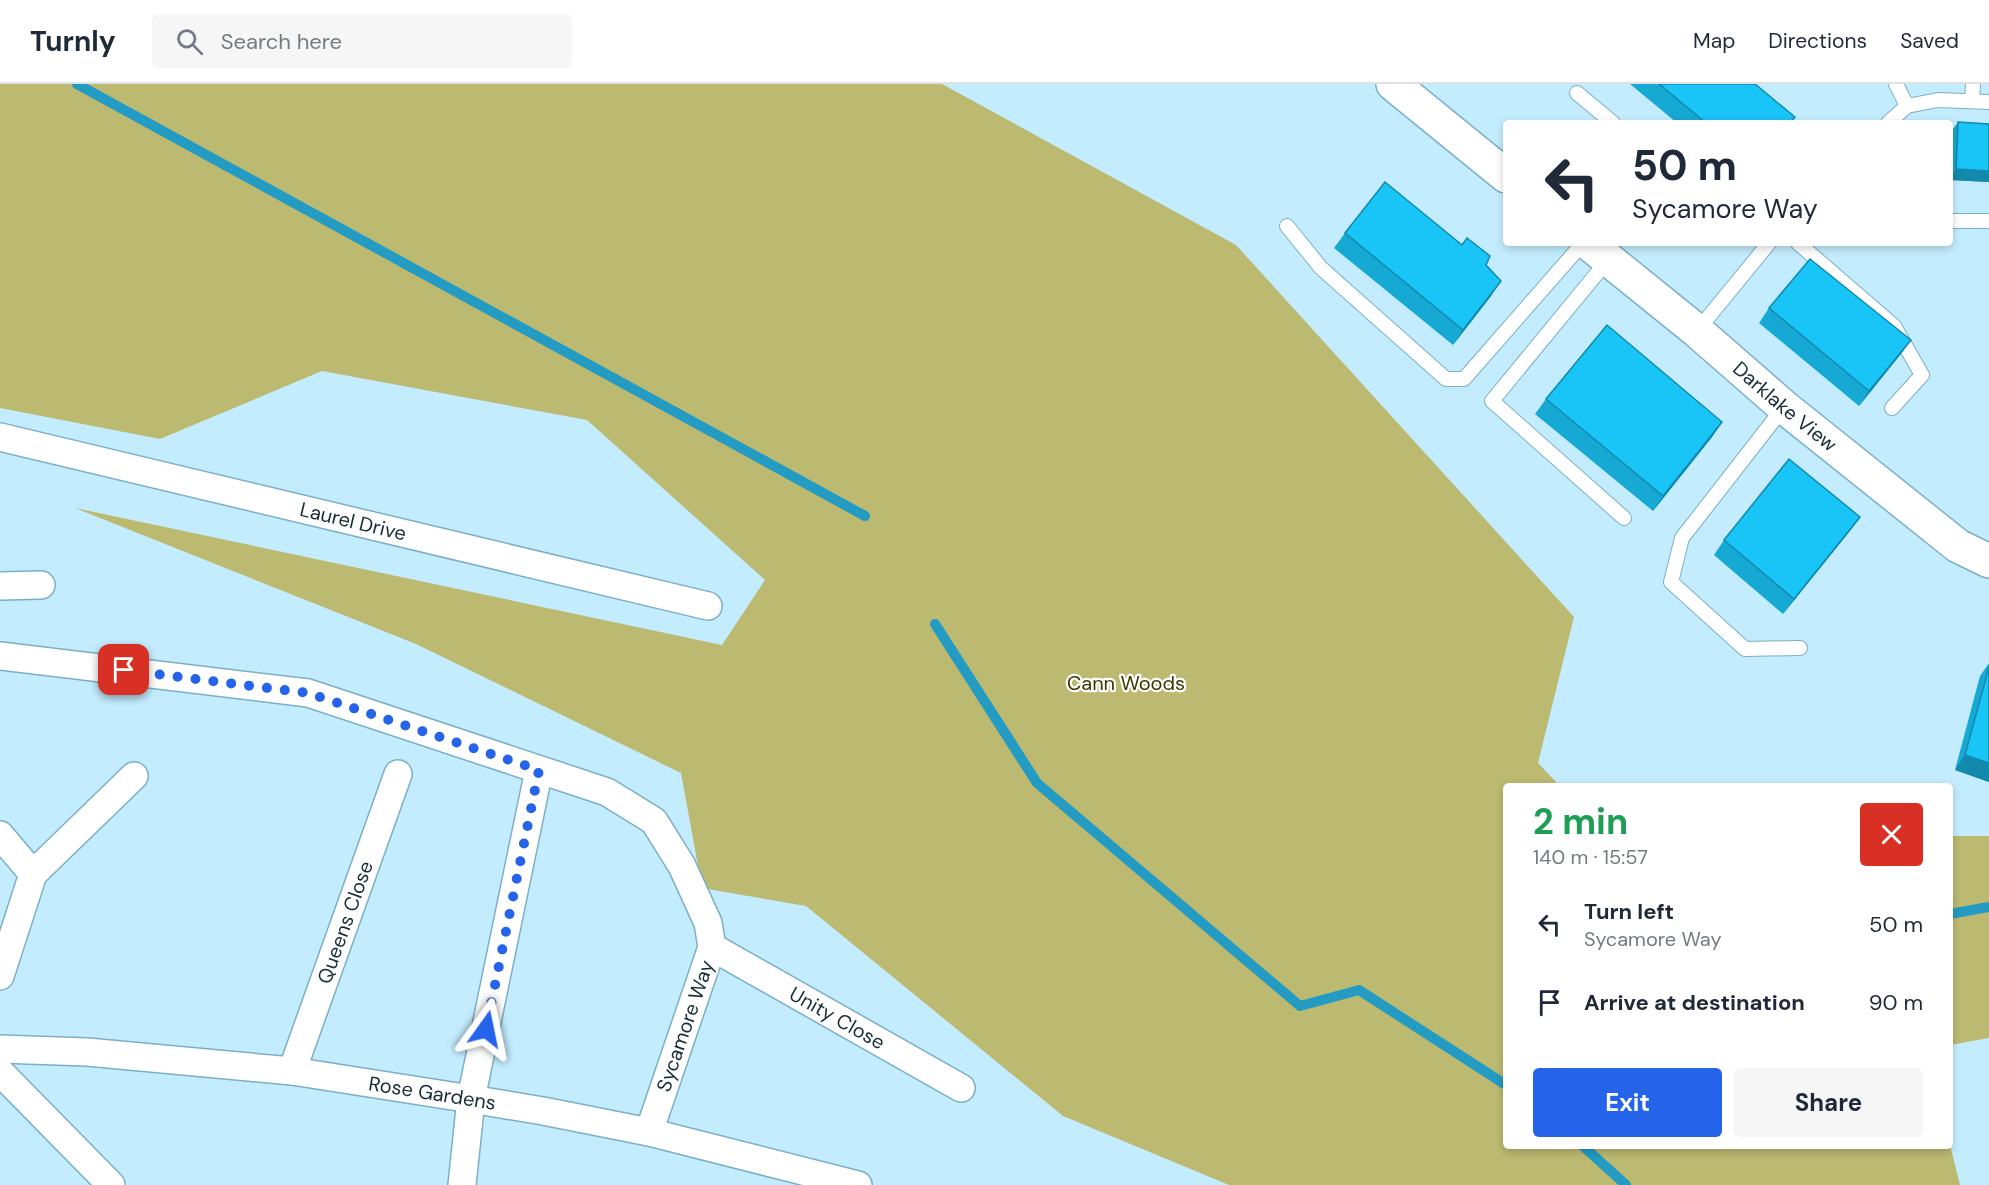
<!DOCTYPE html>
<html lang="en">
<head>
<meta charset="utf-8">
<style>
	body { margin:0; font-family:"DM Sans",sans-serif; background:#f6f6f7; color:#1f2937; height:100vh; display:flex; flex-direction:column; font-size:22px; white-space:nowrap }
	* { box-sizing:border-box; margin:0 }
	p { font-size:20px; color:#747a83 }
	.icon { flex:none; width:33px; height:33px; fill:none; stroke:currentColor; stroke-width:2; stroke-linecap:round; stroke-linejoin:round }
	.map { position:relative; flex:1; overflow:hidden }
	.panel { position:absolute; left:1503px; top:699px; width:450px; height:366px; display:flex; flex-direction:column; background:#fff; border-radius:6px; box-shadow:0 3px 9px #0003 }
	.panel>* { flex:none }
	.hud { position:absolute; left:1503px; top:36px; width:450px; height:126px; border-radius:6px; box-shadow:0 3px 9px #0003; background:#fff; color:#1f2937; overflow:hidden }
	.pin { position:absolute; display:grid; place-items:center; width:51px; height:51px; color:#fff; margin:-26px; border-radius:12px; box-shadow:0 3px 9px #0006 }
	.me { position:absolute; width:66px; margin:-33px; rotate:12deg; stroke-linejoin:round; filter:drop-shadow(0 0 4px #0008) }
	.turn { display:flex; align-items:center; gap:21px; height:126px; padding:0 30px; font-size:27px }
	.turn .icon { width:78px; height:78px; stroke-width:2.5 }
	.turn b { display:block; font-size:42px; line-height:51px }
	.round { display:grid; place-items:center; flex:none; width:63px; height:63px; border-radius:6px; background:#f6f6f7 }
	.headline { display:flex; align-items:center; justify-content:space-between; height:102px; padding:0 30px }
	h1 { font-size:36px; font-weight:700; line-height:45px; color:#1e9e55 }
	.primary-button { display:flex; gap:12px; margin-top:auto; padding:12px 30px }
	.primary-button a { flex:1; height:69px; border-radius:6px; background:#2563eb; color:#fff; font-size:24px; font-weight:700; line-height:69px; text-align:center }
	.primary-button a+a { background:#f6f6f7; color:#1f2937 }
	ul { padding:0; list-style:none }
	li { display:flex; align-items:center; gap:18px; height:78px; padding:0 30px }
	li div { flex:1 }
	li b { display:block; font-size:22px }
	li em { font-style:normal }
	header { display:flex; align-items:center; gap:36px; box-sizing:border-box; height:84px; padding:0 30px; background:#fff; border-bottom:2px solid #e0e1e3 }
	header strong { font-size:28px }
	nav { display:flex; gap:33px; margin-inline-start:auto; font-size:21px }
	.search { width:420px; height:54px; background:#f6f6f7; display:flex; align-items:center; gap:15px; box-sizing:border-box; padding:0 21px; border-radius:6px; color:#747a83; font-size:22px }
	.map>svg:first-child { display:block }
	.green { fill:#bcb970 }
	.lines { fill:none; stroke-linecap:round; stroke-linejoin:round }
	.stream { stroke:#239bc2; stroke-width:10 }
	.service-casing { stroke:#7bafc4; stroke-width:16 }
	.minor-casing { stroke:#7bafc4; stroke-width:30 }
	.tertiary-casing { stroke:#7bafc4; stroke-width:36 }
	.service { stroke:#fff; stroke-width:14 }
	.minor { stroke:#fff; stroke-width:27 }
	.tertiary { stroke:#fff; stroke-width:33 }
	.wall { fill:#16a9d4 }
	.shaded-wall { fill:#1289ad }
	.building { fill:#19c4f7; stroke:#1289ad; stroke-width:1.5 }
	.route { stroke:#2563eb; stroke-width:10; stroke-dasharray:0 18 }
	.labels { text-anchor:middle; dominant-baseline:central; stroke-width:4.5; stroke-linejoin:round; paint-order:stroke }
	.street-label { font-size:20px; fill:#182d35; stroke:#fff }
	.park-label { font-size:20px; fill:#3a3701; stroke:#fff }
</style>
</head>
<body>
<header>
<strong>Turnly</strong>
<div class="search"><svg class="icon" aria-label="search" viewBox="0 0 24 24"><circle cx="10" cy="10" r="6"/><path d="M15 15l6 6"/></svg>Search here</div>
<nav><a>Map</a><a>Directions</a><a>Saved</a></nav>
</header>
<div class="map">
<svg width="1989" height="1101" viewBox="0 0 1989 1101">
	<rect width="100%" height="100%" fill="#c3edff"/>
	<path class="green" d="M0,0H942L1236,161L1574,533L1538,679L1560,702H1506V1062L1950,1061L1960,1101H1229L1063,1032L806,822L702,804L681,689L416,560L75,424L722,561L765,496L587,336L322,287L160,355L0,324Z
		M1950,752H1989V954L1950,961Z"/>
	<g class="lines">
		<path class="stream" d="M77,0L865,432
			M935,540L1037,699L1300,922L1359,906L1506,1001
			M1950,830L1989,823
			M1583,1062L1626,1101"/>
		<defs>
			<path id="service" d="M1896,0L1907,22
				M1577,9L1613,39
				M1972,17L1973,0
				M1888,39L1907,22L1938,16L1989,18
				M1950,137H1989
				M1287,142L1321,184L1446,295H1464L1583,159
				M1798,159L1894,242L1922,291L1892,324
				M1608,176L1492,317L1624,434
				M1697,247L1769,159
				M1784,323L1682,454L1671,498L1745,565L1800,564"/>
			<g id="minor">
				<path id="s1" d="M0,353L708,522"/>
				<path d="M0,502L41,501"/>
				<path d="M0,572L308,609L607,708L654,737L682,782L708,839L712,863L649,1048"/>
				<path d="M0,751L33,790L0,892"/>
				<path d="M33,790L134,692"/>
				<path id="s2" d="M712,863L961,1004"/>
				<path id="s3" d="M0,965L87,968L292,987L471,1015L543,1027L649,1048L858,1101"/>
				<path id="s4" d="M292,987L398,690"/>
				<path d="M0,988L111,1101"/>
				<path d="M462,1101L471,1015L539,686"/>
			</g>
			<g id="tertiary">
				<path d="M1393,0L1506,92"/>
				<path id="s5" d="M1588,159L1697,247L1784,323L1958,462L1989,477"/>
			</g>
		</defs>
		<use href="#service" class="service-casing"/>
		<use href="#minor" class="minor-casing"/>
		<use href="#tertiary" class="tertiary-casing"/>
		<use href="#service" class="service"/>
		<use href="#minor" class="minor"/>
		<use href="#tertiary" class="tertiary"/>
	</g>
	<path class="wall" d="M1630,0H1755L1791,39H1677Z
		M1958,38L1989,98L1950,96L1951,48Z
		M1345,149L1486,181L1491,212L1453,261L1334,164Z
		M1769,224L1911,256L1900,271L1859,322L1759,239Z
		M1546,315L1722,338L1712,353L1653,427L1535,330Z
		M1860,433L1849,448L1783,530L1714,471L1724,456Z
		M1989,579V698L1955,686L1980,592Z"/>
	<path class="shaded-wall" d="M1956,85L1989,87V98L1950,96V93Z
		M1501,197L1491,212L1453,261L1463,246Z
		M1911,256L1900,271L1859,322L1869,307Z
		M1722,338L1712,353L1653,427L1663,412Z
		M1860,433L1849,448L1783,530L1794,515Z
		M1965,671L1989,679V698L1955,686Z"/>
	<path class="building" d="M1659,0H1755L1795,33L1790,39H1706Z
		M1958,38L1989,40V87L1956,85Z
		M1385,98L1462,161L1467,154L1490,172L1486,181L1501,197L1463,246L1345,149Z
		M1810,175L1911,256L1869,307L1769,224Z
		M1607,241L1722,338L1663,412L1546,315Z
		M1789,375L1860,433L1794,515L1724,456Z
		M1989,583V679L1965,671Z"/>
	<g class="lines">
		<path class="route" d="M124,586L308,609L539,686L486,945"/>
	</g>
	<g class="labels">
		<g class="street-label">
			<text stroke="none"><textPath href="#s5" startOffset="256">Darklake View</textPath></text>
			<text stroke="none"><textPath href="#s1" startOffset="363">Laurel Drive</textPath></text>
			<text stroke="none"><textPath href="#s4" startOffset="158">Queens Close</textPath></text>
			<text stroke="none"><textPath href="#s2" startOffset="144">Unity Close</textPath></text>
			<text transform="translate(685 942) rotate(-71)">Sycamore Way</text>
			<text stroke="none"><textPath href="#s3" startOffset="435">Rose Gardens</textPath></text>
		</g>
		<g class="park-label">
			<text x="1126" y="599">Cann Woods</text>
		</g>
	</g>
</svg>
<div class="pin" style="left:124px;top:586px;background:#d93025"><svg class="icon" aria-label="arrive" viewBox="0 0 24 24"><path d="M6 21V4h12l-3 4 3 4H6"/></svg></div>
<svg class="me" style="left:486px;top:945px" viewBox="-20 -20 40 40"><path d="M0-17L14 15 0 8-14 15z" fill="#2563eb" stroke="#fff" stroke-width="4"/></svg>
<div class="hud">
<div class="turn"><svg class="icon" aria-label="left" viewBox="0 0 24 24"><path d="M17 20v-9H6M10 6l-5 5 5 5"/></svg><div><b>50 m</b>Sycamore Way</div></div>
</div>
<section class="panel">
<div class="headline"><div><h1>2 min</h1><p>140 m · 15:57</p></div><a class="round" style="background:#d93025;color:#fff"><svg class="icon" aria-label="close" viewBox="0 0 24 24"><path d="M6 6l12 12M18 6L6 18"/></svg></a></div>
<ul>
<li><svg class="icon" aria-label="left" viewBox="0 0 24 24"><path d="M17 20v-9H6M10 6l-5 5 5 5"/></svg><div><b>Turn left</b><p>Sycamore Way</p></div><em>50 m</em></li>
<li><svg class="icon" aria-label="arrive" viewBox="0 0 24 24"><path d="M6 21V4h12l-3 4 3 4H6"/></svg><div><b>Arrive at destination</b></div><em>90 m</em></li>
</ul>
<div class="primary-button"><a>Exit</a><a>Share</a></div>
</section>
</div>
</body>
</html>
